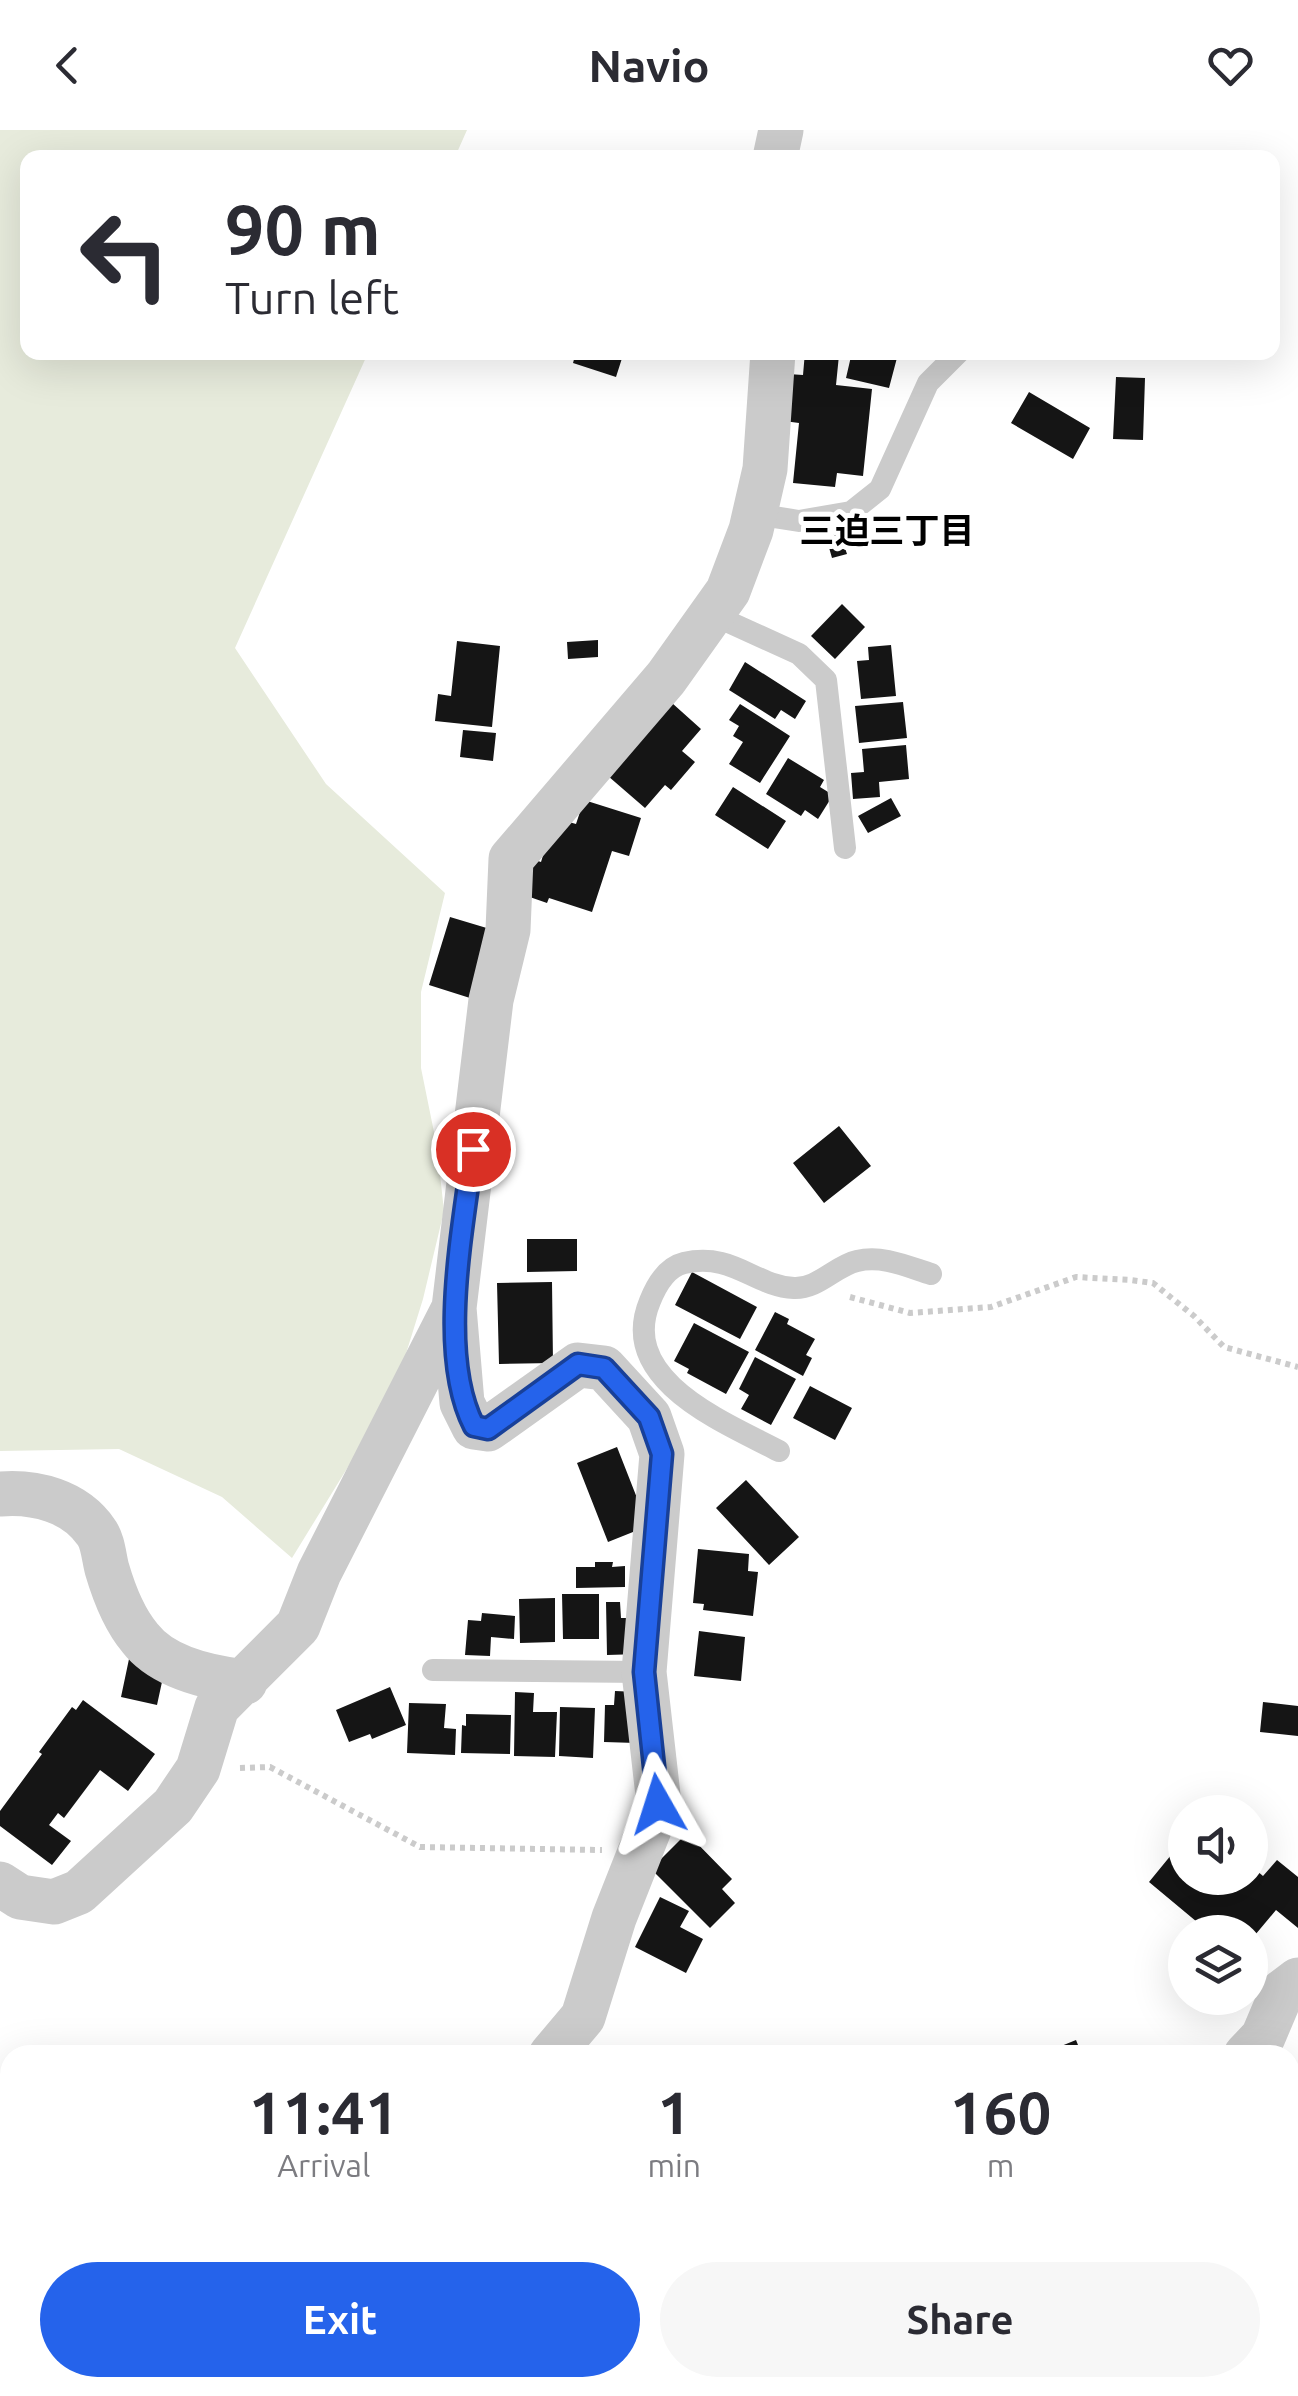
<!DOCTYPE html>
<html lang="en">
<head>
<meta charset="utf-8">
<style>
	body { margin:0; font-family:Ubuntu,"Noto Sans JP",sans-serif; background:#f7f7f7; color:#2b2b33; height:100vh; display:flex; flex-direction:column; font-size:38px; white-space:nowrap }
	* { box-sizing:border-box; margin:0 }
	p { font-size:32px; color:#7c7c81 }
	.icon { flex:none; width:55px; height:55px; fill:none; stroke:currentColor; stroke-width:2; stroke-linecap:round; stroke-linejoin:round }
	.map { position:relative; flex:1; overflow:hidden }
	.details { position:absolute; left:0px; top:1915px; width:1300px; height:352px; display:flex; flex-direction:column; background:#fff; border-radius:30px 30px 0 0; box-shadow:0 10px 40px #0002 }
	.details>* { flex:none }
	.top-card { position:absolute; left:20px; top:20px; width:1260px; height:210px; border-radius:20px; box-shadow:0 10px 40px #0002; background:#fff; color:#2b2b33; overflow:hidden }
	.buttons { position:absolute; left:1168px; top:1665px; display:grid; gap:20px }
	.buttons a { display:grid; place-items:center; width:100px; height:100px; border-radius:50%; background:#fff; box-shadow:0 10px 40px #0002; font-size:50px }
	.pin { position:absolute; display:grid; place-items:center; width:85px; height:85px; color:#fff; margin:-42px; border:5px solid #fff; border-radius:50%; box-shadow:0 2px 10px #0007 }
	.me { position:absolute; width:110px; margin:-55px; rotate:354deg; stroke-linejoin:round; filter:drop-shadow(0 0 8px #0008) }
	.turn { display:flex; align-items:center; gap:35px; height:210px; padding:0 40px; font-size:45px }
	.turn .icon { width:130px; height:130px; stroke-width:2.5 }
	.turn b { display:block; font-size:70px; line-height:85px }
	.eta { display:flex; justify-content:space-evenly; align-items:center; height:170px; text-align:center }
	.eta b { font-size:60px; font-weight:600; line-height:70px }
	.cta { display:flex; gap:20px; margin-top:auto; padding:20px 40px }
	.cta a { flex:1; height:115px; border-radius:60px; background:#2563eb; color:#fff; font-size:40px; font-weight:600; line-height:115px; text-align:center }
	.cta a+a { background:#f7f7f7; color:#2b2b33 }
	header { display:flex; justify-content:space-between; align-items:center; height:130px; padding:0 40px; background:#fff; font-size:45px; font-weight:600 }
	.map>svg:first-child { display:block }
	.green { fill:#e7ebdc }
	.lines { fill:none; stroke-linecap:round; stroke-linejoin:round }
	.river { stroke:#c9e4ea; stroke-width:68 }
	.building { fill:#151515 }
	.path { stroke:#cbcbcb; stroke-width:6; stroke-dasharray:5 5; stroke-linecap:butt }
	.service { stroke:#cbcbcb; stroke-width:22 }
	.minor { stroke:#cbcbcb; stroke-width:45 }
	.route-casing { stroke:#184099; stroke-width:25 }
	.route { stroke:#2563eb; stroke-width:18 }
	.labels { text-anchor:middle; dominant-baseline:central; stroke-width:10; stroke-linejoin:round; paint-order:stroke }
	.neighbourhood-label { font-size:35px; font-weight:bold; fill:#000; stroke:#fff }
</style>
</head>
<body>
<header><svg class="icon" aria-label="back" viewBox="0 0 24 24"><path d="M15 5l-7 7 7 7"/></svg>Navio<svg class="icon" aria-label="heart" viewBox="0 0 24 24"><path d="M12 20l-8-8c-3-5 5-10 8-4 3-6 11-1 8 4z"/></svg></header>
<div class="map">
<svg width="1298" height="2266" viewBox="0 0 1298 2266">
	<rect width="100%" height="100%" fill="#fff"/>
	<path class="green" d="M0,0H467L455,27L28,28V222L368,223L235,518L326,654L445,763L421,862V938L437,1017L444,1081L423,1169L394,1262L292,1428L222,1367L119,1319L0,1321Z"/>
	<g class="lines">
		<path class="river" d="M0,2214L10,2221
			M66,2258L87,2266"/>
	</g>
	<path class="building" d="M576,222H624L616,247L573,233Z
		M805,222L839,225L836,255L872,259L863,346L837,343L835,357L793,353L799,293L784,291L788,244L803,245Z
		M852,222L898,224L889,258L846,248Z
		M1116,247L1145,248L1143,310L1113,309Z
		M1029,262L1090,298L1073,329L1011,293Z
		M840,403L847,424L832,428L826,407Z
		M842,474L865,497L835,529L811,506Z
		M598,510V527L568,529L567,512Z
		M457,511L500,516L492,597L435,591L438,564L451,566Z
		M891,515L896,566L861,569L857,531L869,530L868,517Z
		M745,532L806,571L795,589L781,580L775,589L729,560Z
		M903,572L907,608L859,613L855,576Z
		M672,573L701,599L682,621L695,632L671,660L665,655L645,678L608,646Z
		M740,574L790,606L760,653L729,634L743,612L733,606L739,596L729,590Z
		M463,600L496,603L493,631L460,627Z
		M906,615L909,649L879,652L880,667L853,669L851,643L864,642L862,619Z
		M788,628L824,650L820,657L833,665L818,689L805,680L801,686L766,664Z
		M733,657L786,691L768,719L715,685Z
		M891,668L901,686L868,703L858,686Z
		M584,670L641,688L629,726L612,721L592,782L549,768L547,773L524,765L535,730L541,732L549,706L562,690L576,694Z
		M450,787L490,799L470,868L429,855Z
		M839,996L871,1036L824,1073L793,1033Z
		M527,1109H577V1141L527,1142Z
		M692,1142L757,1177L740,1209L675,1175Z
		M552,1152L553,1233L499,1234L497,1153Z
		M775,1182L789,1189L787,1194L815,1209L806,1225L812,1228L803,1246L755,1220Z
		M694,1193L749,1222L726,1264L687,1243L689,1239L674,1231Z
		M755,1227L796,1249L771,1295L741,1279L749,1265L739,1259Z
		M810,1256L852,1278L835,1310L793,1288Z
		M617,1317L648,1396L608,1412L577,1333Z
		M746,1350L799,1407L769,1435L716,1378Z
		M698,1419L749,1424L748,1441L758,1442L753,1486L703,1480L704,1474L693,1473Z
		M595,1432H613L612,1437L625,1436V1457L576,1458V1437H595Z
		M562,1464H599V1509H563Z
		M555,1468V1512L520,1513L519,1469Z
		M606,1472H620L621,1488H639L640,1524L607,1525Z
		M482,1483L515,1486L514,1509L491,1507L490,1526L465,1525L468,1490L481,1491Z
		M699,1501L745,1507L741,1551L694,1546Z
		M129,1529L165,1538L157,1575L121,1567Z
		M390,1557L406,1595L372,1609L370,1604L349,1612L336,1580Z
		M615,1561L638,1562L636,1613L604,1612L605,1575H614Z
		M515,1562L534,1563L533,1582H557L555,1627L514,1626Z
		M83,1570L155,1624L128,1661L100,1640L64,1688L58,1683L49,1695L71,1711L52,1735L0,1696V1681L42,1624L39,1622L72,1577L76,1580Z
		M1263,1572L1298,1576V1606L1260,1602Z
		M409,1573L446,1574L444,1598L456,1599L455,1625L407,1623Z
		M560,1577L595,1578L593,1628L559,1626Z
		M466,1584L511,1585L510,1624L461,1623L462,1595L466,1596Z
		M687,1703L732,1749L722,1759L735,1773L710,1798L651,1739Z
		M1185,1708V1748H1250V1735L1263,1746L1277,1730L1298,1747V1798L1276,1780L1250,1811V1802H1209L1149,1752Z
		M660,1767L689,1781L680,1797L703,1809L686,1843L635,1817Z
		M1076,1910L1082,1925H1039Z
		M1,2004L10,2007V2079L0,2076Z
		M0,2090L10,2094V2140L6,2149L0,2146Z
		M379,2258H423L443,2266H376Z"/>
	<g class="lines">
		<path class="path" d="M850,1167L910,1183L991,1177L1076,1147L1130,1150L1153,1153L1194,1186L1224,1217L1298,1237
			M240,1638L270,1637L420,1717L602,1720"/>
		<path class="service" d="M755,384L799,391L851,382L880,359L928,253L959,222
			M711,484L799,524L826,550L845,718
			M779,1321C724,1292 617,1250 650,1171C656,1156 667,1137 684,1133C733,1122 754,1156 794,1158C818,1159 835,1136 857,1131C882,1125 906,1136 931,1144
			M433,1540L644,1542
			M0,2171L10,2177
			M251,2258L342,2265"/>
		<path class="minor" d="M775,28L781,0
			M0,1364C35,1361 75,1371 96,1402C103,1411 104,1428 107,1439C114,1463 124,1489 140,1508C163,1538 211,1548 245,1552
			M0,1754L20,1767L54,1772L79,1762L173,1676L198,1639L217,1577L298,1496L319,1443L454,1178
			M551,1925L583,1887L614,1788L659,1674L644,1542L662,1324L649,1287L604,1238L578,1235L488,1299L474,1297L462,1273L454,1178L491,870L508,800L511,729L666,548L728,461L751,400L765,339L773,222
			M1246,1925L1263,1907L1282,1862L1298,1850
			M0,1977L10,1980
			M1018,2258V2266
			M0,2260L16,2266
			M341,2266L347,2258
			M1271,2266L1298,2263"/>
	</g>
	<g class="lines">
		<defs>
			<path id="route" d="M473,1019C463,1099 437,1224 474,1296L488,1299L578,1234L604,1238L649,1287L662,1324L644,1542L658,1674"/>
		</defs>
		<use href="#route" class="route-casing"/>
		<use href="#route" class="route"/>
	</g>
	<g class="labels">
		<g class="neighbourhood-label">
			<text x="887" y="400">三迫三丁目</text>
		</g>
	</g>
</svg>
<div class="buttons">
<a><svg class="icon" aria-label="sound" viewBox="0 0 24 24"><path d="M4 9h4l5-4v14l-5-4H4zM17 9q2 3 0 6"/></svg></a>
<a><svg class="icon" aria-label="layers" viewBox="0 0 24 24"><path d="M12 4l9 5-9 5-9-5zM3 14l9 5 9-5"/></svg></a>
</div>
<div class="pin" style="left:473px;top:1019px;background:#d93025"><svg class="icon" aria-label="arrive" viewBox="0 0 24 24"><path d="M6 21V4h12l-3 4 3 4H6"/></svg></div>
<svg class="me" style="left:658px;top:1674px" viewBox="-20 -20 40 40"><path d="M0-17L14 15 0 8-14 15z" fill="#2563eb" stroke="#fff" stroke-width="4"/></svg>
<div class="top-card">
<div class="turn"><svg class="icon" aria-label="left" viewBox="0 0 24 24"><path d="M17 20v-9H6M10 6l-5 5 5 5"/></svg><div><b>90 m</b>Turn left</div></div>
</div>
<section class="details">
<div class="eta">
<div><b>11:41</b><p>Arrival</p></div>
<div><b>1</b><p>min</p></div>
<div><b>160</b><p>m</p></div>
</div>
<div class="cta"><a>Exit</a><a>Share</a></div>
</section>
</div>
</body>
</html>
